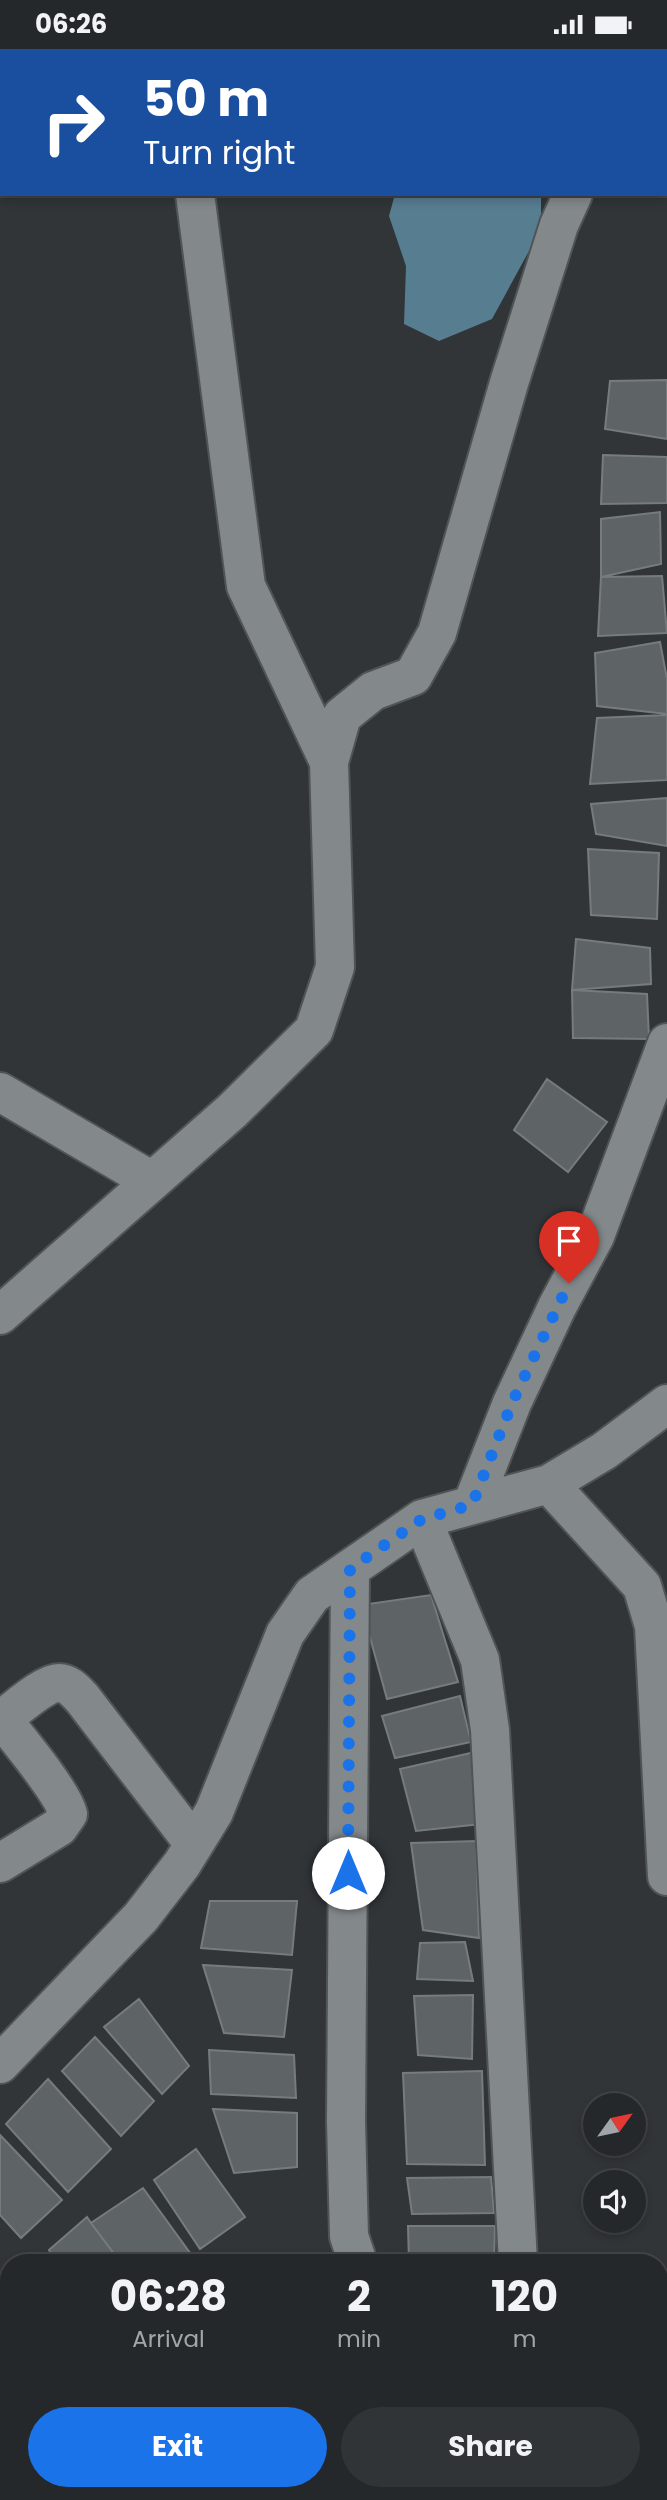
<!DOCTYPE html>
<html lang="en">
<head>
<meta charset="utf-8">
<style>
	body { margin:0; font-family:Poppins,sans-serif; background:#313436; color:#f1f3f6; height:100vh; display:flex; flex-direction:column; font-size:26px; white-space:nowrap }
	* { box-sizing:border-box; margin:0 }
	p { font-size:23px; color:#a3a6a8 }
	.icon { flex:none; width:38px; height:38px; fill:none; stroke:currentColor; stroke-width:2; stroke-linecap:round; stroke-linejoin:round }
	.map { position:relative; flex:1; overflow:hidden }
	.drawer { position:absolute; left:0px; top:2205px; width:668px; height:247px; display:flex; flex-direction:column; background:#25282a; border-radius:28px 28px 0 0; box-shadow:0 4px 10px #0003,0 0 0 2px #424447 }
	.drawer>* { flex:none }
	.hud { position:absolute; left:0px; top:0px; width:668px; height:147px; box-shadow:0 4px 10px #0003,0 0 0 2px #424447; background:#1a4fa0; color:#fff; overflow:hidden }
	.needle { width:46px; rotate:57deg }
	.tools { position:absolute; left:583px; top:2044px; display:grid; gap:14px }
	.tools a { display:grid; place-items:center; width:63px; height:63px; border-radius:50%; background:#25282a; box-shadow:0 4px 10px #0003,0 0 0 2px #424447; font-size:35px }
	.pin { position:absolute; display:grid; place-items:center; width:60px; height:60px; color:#fff; margin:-72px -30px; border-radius:50% 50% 50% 0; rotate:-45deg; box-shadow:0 0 7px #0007 }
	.pin .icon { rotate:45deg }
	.me { position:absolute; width:77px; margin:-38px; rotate:0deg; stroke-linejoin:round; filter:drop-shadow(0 0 5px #0008) }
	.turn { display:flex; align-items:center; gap:24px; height:147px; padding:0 28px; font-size:32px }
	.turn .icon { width:91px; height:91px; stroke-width:2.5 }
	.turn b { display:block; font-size:49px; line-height:60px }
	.eta { display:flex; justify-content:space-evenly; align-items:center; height:119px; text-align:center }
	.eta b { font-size:42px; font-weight:700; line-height:49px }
	.button { display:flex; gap:14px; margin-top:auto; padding:14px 28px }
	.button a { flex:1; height:80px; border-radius:42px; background:#1a73e8; color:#fff; font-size:28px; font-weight:700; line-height:80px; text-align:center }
	.button a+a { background:#313436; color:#f1f3f6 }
	.status { display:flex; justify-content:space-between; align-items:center; height:49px; padding:0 35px; background:#25282a; direction:ltr }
	.status svg { height:19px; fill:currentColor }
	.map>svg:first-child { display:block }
	.water { fill:#577d91 }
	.building { fill:#5e6366; stroke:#767b7d; stroke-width:2 }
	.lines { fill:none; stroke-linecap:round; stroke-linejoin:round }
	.minor-casing { stroke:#505456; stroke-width:42 }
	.minor { stroke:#83888b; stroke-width:38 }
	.route { stroke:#1a73e8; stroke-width:12; stroke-dasharray:0 21.6 }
</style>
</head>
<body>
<div class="status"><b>06:26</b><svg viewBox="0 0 49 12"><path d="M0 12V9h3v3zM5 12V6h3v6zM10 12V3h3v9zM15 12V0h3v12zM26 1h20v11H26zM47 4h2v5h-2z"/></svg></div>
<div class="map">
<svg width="667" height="2451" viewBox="0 0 667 2451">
	<rect width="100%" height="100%" fill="#313538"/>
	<path class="water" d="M395,145H541V180L492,270L439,292L404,275L406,217L389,167Z"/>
	<path class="building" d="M667,331V390L605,380L610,332Z
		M603,406L667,408V454L601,455Z
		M660,463L661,515L601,528V470Z
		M662,527L667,584L598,587L601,528Z
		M660,593L667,630V665L597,657L595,604Z
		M667,666V731L590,735L597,669Z
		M667,749V797L596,785L591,755Z
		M588,800L659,804L657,870L591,866Z
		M576,890L650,899L651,935L572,941Z
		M572,941L647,945L649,990L573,989Z
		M547,1030L607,1073L568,1123L514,1081Z
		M431,1546L458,1633L387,1650L361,1556Z
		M460,1647L471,1693L395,1709L382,1667Z
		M475,1703L481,1775L416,1782L400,1720Z
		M476,1792L479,1889L423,1881L411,1794Z
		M210,1852H297L292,1906L201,1899Z
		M465,1893L473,1932L417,1930L420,1894Z
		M203,1916L292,1921L284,1988L224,1984Z
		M473,1946L472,2010L418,2006L414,1947Z
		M139,1950L189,2017L162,2045L104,1978Z
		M95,1988L154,2052L121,2087L62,2022Z
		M209,2001L294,2006L296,2049L211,2045Z
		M482,2022L485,2116L407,2115L403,2024Z
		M48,2030L111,2100L68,2143L6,2075Z
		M213,2060L297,2064V2118L234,2124Z
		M0,2086L62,2151L21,2189L0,2166Z
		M196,2100L245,2168L200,2200L154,2131Z
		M491,2128L494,2164L412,2165L407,2129Z
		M143,2139L193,2208L183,2214H121L91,2174Z
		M87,2168L91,2174L121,2214H56L49,2201Z
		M408,2177H495L494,2214H409Z
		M0,2429L9,2432V2443H25L24,2451H0Z
		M26,2443H48L77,2451H26Z
		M227,2443H277L282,2451H232Z
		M293,2443H331L320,2451H298Z"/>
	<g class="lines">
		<defs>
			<path id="minor" d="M616,0V2
				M195,145L246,537L329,713
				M0,1043L152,1132
				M0,1266L232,1062L314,981L335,918L329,713L342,667L373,642L413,627L437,584L509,334L559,176L573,145
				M549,1435L604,1402L667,1355
				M472,1456L512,1354L557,1258L595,1187L667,994
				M422,1470L480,1611L490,1681L518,2214
				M350,1520L346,2073L349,2187L358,2214
				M2,1670C15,1661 44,1634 59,1634C69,1634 76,1643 82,1649L194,1795
				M0,1671L2,1670C18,1690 63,1744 68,1765L59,1778L0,1814
				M0,2015L141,1868L182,1815L214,1763L285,1585L312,1546L422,1470L549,1435L642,1537L654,1577L667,1827
				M0,2389L9,2392
				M660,2406L667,2409
				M380,2451L390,2443
				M644,2451L653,2443"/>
		</defs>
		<use href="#minor" class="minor-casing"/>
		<use href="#minor" class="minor"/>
	</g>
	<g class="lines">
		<path class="route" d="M348,1824L350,1520L422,1470L472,1456L512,1354L569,1234"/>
	</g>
</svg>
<div class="tools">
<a><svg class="needle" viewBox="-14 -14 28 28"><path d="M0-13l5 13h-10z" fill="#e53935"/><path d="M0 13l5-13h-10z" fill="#a3a6a8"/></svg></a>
<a><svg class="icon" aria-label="sound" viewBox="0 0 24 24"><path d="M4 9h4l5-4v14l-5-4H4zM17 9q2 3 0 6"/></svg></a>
</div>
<div class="pin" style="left:569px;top:1234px;background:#d93025"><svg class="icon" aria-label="arrive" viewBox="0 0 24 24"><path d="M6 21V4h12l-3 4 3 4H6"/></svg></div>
<svg class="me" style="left:348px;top:1824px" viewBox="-20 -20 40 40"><circle r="19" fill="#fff"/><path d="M0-13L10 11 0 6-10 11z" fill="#1a73e8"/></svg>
<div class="hud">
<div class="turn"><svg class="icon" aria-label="right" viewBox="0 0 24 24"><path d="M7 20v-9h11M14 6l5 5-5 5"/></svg><div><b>50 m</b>Turn right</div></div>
</div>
<section class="drawer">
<div class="eta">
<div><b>06:28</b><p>Arrival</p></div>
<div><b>2</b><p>min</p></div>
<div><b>120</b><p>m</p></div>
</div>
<div class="button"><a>Exit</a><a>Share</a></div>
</section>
</div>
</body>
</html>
